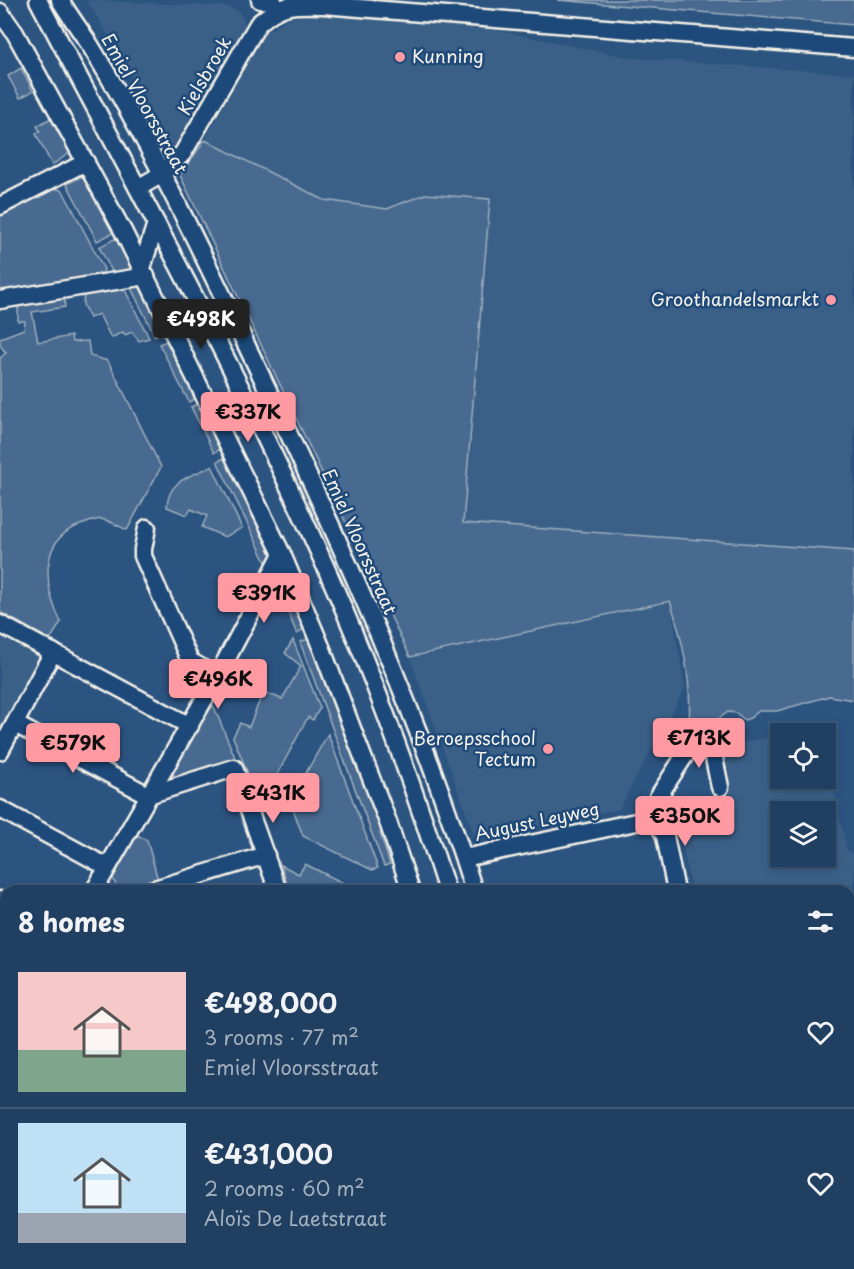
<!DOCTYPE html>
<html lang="en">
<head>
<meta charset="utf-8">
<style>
  :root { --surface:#213f61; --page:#294667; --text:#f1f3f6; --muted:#a2afbd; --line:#3e5876; --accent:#ff9aa2 }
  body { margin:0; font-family:"Playpen Sans",sans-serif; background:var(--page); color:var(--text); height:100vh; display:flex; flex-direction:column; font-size:22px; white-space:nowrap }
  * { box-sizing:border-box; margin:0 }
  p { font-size:20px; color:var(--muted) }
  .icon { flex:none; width:33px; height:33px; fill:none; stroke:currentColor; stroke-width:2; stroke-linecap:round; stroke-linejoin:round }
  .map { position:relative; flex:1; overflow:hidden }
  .details { position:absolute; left:0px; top:885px; width:855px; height:384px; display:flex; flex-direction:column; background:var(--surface); border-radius:18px 18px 0 0; box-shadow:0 3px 9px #0003,0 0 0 2px var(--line) }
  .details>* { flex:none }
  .fabs { position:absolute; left:770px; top:723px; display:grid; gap:12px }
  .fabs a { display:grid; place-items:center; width:66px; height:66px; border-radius:0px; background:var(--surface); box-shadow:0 3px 9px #0003,0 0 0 2px var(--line); font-size:30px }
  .price { position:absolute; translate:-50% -51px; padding:0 14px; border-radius:6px; background:var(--accent); color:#111; font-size:20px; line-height:39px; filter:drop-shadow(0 2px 3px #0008) }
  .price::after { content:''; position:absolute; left:50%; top:36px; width:18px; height:14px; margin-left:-9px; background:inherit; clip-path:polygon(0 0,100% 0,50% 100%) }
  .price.active { background:#222; color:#fff }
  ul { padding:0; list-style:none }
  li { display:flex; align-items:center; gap:18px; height:150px; padding:0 18px }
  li+li { border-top:2px solid var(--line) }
  li span { display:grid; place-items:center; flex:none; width:168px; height:120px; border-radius:0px; color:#555 }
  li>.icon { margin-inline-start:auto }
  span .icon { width:72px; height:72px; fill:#fffc; stroke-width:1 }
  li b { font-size:26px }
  h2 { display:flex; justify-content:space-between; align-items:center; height:72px; padding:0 18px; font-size:26px }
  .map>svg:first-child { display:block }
  .built { fill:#3b6088; fill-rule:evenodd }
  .green { fill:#496b90; stroke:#9eaebc; stroke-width:1.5 }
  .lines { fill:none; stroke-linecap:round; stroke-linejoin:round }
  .minor-casing { stroke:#f4f1e8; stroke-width:21 }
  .minor { stroke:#1f4a7a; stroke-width:16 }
  .tram { stroke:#f4f1e8; stroke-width:1.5 }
  .poi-dot { fill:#ff9aa2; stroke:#1f4a7a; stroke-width:2 }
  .labels { text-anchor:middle; stroke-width:5; stroke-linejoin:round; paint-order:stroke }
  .poi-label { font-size:18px; fill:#f4f1e8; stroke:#1f4a7a; text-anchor:end }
  .street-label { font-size:18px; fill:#f4f1e8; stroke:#1f4a7a }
</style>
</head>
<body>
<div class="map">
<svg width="854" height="1269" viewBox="0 0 854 1269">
  <rect width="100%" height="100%" fill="#2c5481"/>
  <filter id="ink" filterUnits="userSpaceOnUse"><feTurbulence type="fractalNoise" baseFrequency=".0167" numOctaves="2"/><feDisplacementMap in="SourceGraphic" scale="12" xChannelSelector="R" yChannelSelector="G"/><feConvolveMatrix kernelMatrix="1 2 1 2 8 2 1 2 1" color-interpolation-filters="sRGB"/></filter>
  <g filter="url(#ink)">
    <!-- built -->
    <g class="built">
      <path d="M86 0 230 7 238 11 244 20V29L178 146 177 160 105 29Z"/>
      <path d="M311 15 479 27 631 58 854 74V551L463 523 490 199 425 194 387 209 324 200 205 140 264 34 288 18Z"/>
      <path d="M670 601 685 688 619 809 476 840 410 657Z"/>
      <path d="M0 637 38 657 0 729Z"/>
      <path d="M780 735V778H825V755L847 850 854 855V1004L849 1005V891H692L675 811 707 805 730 795 719 748ZM780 812H825V856H780Z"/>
      <path d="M715 1263H840L841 1269H717Z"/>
    </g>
    <!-- green -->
    <g class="green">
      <path d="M557 0H854V25Z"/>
      <path d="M21 68 33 91 20 98 8 76Z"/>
      <path d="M54 116 71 152 52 165 36 134 40 131 37 126Z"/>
      <path d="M205 140 324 200 387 209 425 194 490 199 463 523 854 551V700L829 696 777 711H759L750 718 745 720 736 713 728 712 711 724 693 726 689 722C692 681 683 640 670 601L410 657 180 175Z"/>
      <path d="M82 176 88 178 117 231 97 241 67 184Z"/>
      <path d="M55 188 63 191 104 269 102 275 0 296V216Z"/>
      <path d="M120 236 132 266 127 274 114 275 99 247Z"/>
      <path d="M129 284H139L144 288 163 326 161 332 155 336Z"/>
      <path d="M123 286 149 338 139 341 132 332 125 335 123 332 111 338 99 314 90 318 83 305 84 292Z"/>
      <path d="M64 297 65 307 32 312 38 342 71 336 72 342 88 341 90 356 108 361 161 467 127 530C120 527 109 520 101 519 96 519 88 523 83 524 37 538 44 588 61 622L50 640 0 612V358L6 353 0 345V338L24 329 25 321H18V305Z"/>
      <path d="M167 341 170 342 200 396 189 402 159 344Z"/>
      <path d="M203 402 222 448 214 453 191 407Z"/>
      <path d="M224 458 229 459 273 553 266 562 218 463V461Z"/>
      <path d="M212 466 242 528 225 537 202 527 207 516 191 509 187 515 167 507C168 480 191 476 212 466Z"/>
      <path d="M278 577H282L287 581 304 626 302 630 297 634 274 580Z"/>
      <path d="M308 639 310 640 386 831 380 833 390 864 384 866 300 642Z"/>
      <path d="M293 640 320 708 313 720 308 717 261 805 233 737 240 723 249 727 263 692 282 699 301 666 285 653Z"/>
      <path d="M211 707H214L236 760 175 777 172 772Z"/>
      <path d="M328 734 378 868 372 870 303 836 290 801Z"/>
      <path d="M137 835 147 840 158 880 118 891 113 878Z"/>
      <path d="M305 864 359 891H289L281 865 299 874Z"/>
      <path d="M6 1229V1263H40L41 1268C57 1262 64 1260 78 1269H0V1241Z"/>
    </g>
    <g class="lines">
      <!-- minor casing -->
      <g class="minor-casing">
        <g id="minor">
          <path d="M38 0C134 182 233 362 318 550 368 661 410 775 447 891"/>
          <path d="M60 0C69 15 80 30 90 45 157 155 211 272 267 388 345 552 420 718 474 891"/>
          <path d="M260 0 273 1 276 9"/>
          <path d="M0 12 15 33 123 231 282 554 322 649 356 739 388 822 411 891"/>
          <path d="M138 188 162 174 183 153 258 24C281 3 293 4 323 5L854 48"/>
          <path d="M0 206 86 162"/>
          <path d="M142 268 156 223"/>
          <path d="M0 300 146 276"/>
          <path d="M147 528 143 549V556L190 661 217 677"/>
          <path d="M0 624 190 726"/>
          <path d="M15 724 148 795 234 768 278 891"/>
          <path d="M0 751 53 652"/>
          <path d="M0 809 107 867"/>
          <path d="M464 858 655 818"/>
          <path d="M94 891 217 677 282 554"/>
          <path d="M148 891 266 855"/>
          <path d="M676 891 665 836 655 818 658 797 689 749 711 744 720 787"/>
          <path d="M0 900 6 903"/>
          <path d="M849 1021 854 1020"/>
          <path d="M0 1072 6 1060"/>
          <path d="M0 1173 6 1176"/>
          <path d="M0 1203 6 1206"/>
          <path d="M118 1263 130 1269"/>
          <path d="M176 1263 189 1269"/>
          <path d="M559 1263 561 1269"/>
          <path d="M587 1263 589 1269"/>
          <path d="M257 1269 260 1263"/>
        </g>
      </g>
      <!-- minor -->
      <use href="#minor" class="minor"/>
      <!-- tram -->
      <g class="tram">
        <path d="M0 1185 6 1188"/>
        <path d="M137 1263 149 1269"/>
        <path d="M152 1263 164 1269"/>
      </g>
    </g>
  </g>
  <!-- markers -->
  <g class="poi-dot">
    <circle cx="400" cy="57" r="6"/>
    <circle cx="831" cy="300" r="6"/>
    <circle cx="548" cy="749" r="6"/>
  </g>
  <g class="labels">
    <!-- poi labels -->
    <g class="poi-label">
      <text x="412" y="63" text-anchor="start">Kunning</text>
      <text x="819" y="306">Groothandelsmarkt</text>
      <text x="536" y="745">Beroepsschool<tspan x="536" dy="21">Tectum</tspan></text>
    </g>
    <!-- street labels -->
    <g class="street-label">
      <text transform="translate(205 76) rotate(-60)" y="6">Kielsbroek</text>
      <text transform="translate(144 104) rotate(61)" y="6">Emiel Vloorsstraat</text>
      <text transform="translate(359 542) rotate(66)" y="6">Emiel Vloorsstraat</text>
      <text transform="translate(537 822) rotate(-12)" y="6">August Leyweg</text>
    </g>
  </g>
</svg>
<div class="fabs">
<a><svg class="icon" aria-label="locate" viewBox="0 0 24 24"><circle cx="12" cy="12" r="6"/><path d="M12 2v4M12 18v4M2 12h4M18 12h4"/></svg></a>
<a><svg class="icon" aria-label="layers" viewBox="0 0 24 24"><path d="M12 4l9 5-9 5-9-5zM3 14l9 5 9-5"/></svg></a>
</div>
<b class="price active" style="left:201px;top:350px">€498K</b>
<b class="price" style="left:248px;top:443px">€337K</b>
<b class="price" style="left:264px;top:624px">€391K</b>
<b class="price" style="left:218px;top:710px">€496K</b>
<b class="price" style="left:699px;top:769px">€713K</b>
<b class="price" style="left:73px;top:774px">€579K</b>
<b class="price" style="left:273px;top:824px">€431K</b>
<b class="price" style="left:685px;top:847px">€350K</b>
<section class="details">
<h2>8 homes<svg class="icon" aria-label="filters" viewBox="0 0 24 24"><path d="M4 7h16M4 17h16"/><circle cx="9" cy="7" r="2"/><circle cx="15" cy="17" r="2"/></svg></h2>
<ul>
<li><span style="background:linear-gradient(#f6c9c9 65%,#7fa58c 0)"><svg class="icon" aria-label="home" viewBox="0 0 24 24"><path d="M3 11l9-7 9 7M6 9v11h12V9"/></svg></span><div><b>€498,000</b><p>3 rooms · 77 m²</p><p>Emiel Vloorsstraat</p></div><svg class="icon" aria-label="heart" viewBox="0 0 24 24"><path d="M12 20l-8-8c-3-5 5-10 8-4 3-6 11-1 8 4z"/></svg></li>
<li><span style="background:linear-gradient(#bfe0f5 75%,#9aa5b1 0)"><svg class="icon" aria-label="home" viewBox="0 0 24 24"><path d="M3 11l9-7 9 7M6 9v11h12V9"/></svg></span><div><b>€431,000</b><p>2 rooms · 60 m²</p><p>Aloïs De Laetstraat</p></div><svg class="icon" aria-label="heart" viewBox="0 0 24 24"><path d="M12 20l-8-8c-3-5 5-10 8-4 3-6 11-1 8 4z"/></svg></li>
</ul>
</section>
</div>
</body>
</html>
